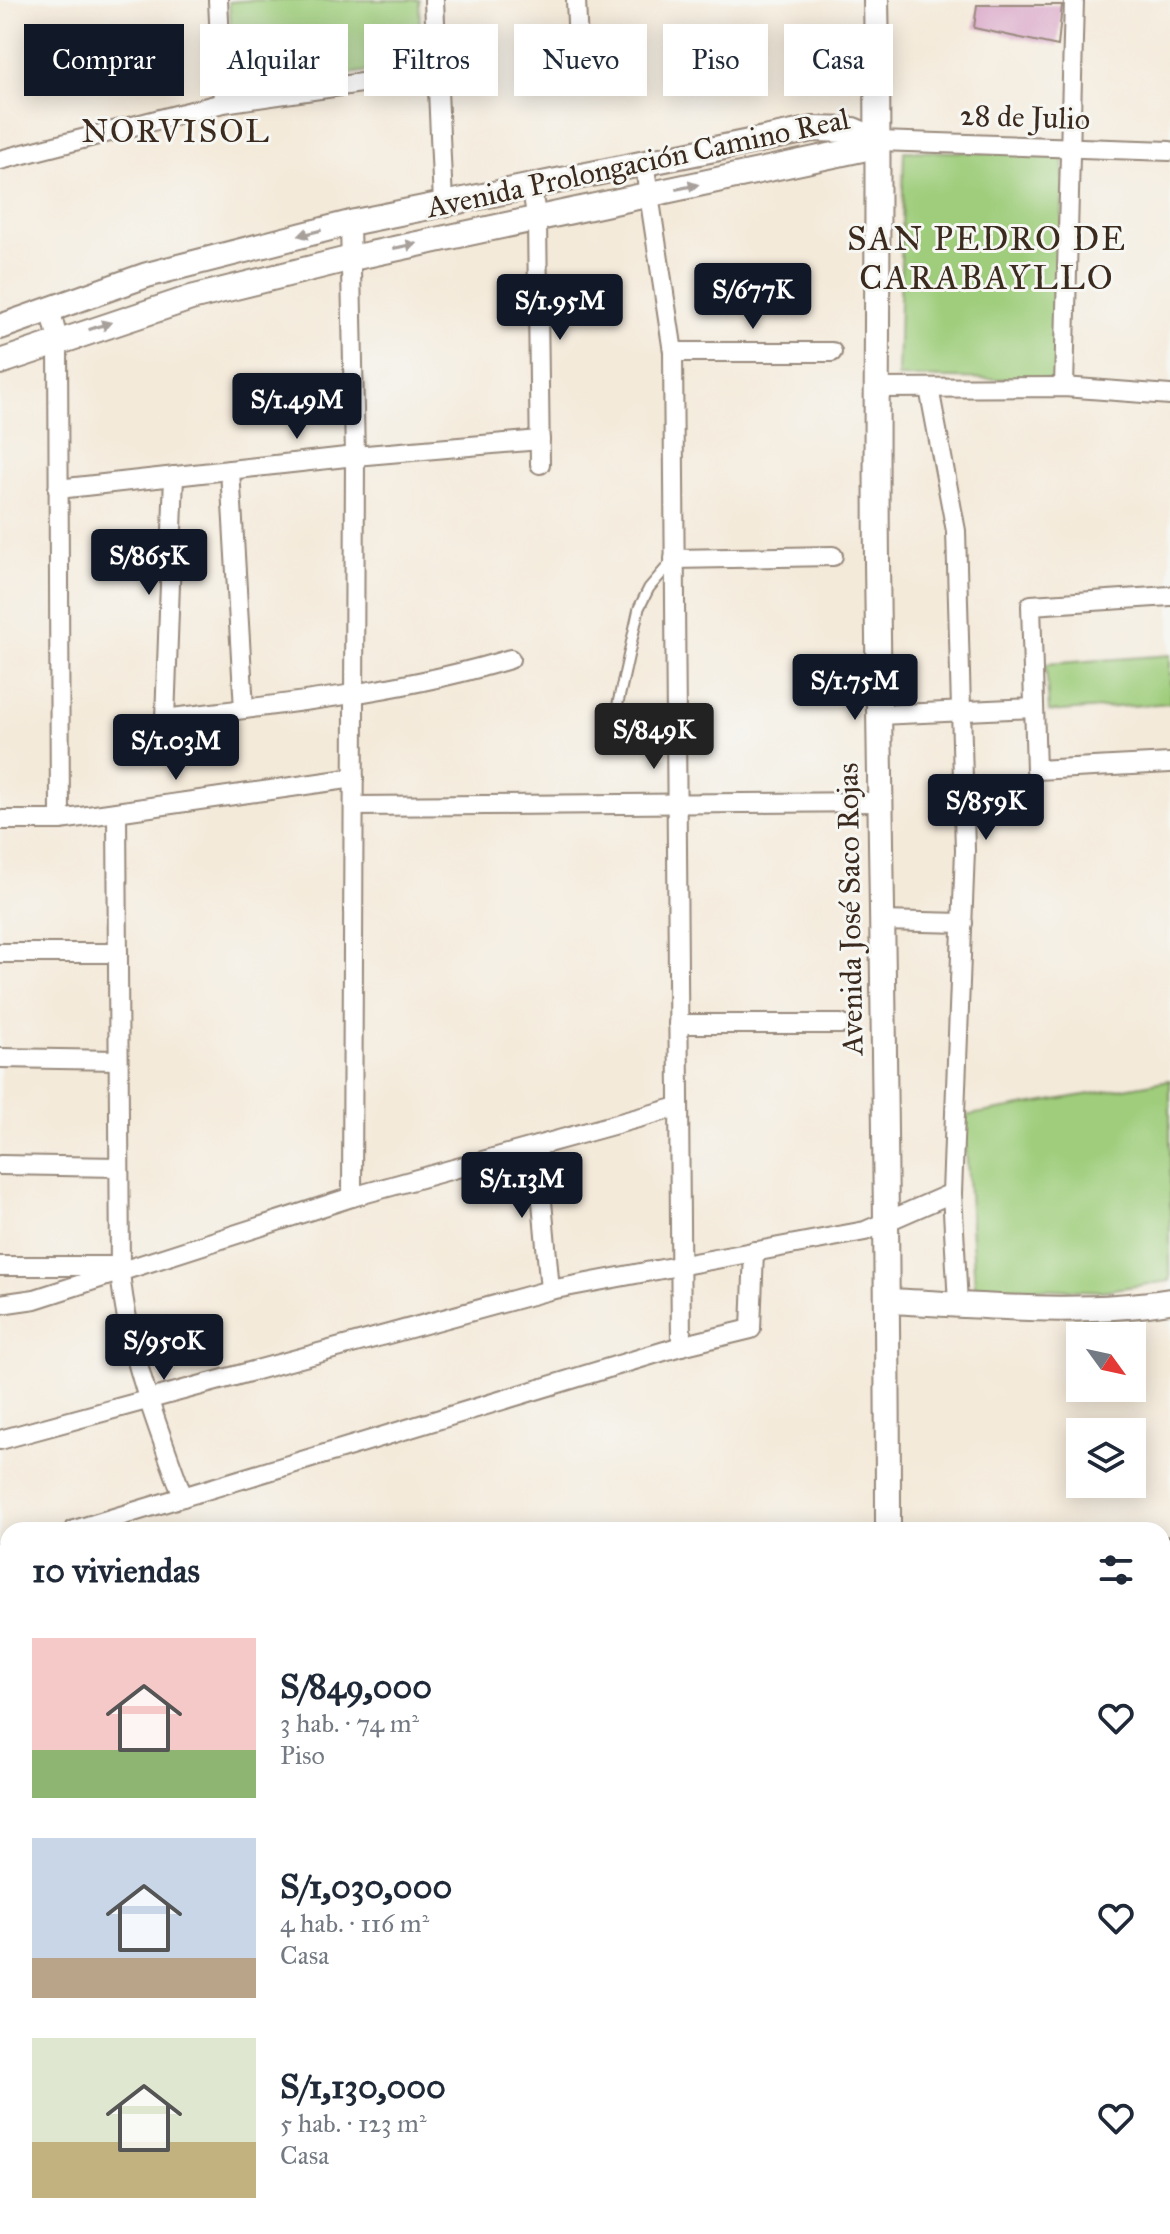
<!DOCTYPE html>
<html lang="es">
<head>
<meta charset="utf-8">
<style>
  :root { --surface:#fff; --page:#f2f2f3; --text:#1f2937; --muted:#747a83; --accent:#111827 }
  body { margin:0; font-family:"IM FELL Great Primer",serif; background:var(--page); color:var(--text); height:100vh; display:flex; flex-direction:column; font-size:30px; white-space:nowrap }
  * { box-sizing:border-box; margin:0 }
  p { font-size:26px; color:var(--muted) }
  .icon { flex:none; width:44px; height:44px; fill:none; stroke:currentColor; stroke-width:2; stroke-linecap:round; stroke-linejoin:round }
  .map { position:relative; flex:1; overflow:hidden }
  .drawer { position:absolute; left:0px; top:1522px; width:1170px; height:712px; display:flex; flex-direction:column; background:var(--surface); border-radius:24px 24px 0 0; box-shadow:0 4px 20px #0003 }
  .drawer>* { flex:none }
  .guide { position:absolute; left:24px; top:24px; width:1122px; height:72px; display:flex; gap:16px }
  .needle { width:52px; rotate:123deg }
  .fabs { position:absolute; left:1066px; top:1322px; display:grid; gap:16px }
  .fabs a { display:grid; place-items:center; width:80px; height:80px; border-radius:0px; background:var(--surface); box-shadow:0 4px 20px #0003; font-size:40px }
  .price { position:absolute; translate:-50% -68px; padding:0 18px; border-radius:8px; background:var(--accent); color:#fff; font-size:26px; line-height:52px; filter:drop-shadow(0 2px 4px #0008) }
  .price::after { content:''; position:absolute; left:50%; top:48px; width:24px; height:18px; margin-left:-12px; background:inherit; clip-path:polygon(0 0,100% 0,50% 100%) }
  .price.selected { background:#222; color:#fff }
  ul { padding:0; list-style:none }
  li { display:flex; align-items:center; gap:24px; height:200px; padding:0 32px }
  li span { display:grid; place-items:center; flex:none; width:224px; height:160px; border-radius:0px; color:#555 }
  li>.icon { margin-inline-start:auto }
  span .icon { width:96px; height:96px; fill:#fffc; stroke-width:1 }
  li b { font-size:34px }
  h2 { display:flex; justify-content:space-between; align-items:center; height:96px; padding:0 32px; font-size:34px }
  .tag { padding:0 28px; border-radius:0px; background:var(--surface); box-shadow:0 4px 20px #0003; font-size:28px; line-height:72px }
  .tag.selected { background:var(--accent); color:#fff }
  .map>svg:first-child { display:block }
  .green { fill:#9fcd7c; stroke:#6d7c4d; stroke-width:2 }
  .building { fill:#d8a0c5 }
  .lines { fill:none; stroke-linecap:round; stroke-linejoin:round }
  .lane-casing { stroke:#988a7c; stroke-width:13 }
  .street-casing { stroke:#988a7c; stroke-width:22 }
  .secondary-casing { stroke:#988a7c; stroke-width:28 }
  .lane { stroke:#fff; stroke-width:9 }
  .street { stroke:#fff; stroke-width:18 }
  .secondary { stroke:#fff; stroke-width:24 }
  .oneway { fill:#a79f9a }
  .labels { text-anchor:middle; stroke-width:6; stroke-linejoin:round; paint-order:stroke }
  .street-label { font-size:30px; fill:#3b2a1e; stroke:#f6f6f2 }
  .neighbourhood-label { font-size:32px; letter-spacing:2px; fill:#3b2a1e; stroke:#f6f6f2 }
  .quarter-label { font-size:34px; letter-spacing:2px; fill:#3b2a1e; stroke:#f6f6f2 }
</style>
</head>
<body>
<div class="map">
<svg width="1170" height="2234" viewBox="0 0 1170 2234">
  <rect width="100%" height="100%" fill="#f6f6f2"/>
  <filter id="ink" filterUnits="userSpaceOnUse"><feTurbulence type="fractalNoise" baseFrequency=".0125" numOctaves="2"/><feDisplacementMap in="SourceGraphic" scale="16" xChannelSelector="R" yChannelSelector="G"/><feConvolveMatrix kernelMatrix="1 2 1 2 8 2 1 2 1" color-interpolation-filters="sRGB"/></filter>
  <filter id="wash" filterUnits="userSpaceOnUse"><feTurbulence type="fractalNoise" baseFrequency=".006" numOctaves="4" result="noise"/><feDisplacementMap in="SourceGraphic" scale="32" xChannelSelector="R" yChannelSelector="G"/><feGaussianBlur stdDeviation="1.8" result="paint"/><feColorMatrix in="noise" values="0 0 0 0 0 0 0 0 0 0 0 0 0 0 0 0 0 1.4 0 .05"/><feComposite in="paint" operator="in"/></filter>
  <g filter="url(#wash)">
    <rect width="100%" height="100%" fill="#f4eada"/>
    <!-- green -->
    <g class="green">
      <path d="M252 0H419L421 63 236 91 229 2Z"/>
      <path d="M904 151 1064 154 1057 380 898 377Z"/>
      <path d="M1170 655V703L1049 712 1046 664Z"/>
      <path d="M1170 1080V1281L1101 1291 975 1286 964 1116Z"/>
      <path d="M253 2226H321L324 2234H255Z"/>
    </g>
    <g id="blocks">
      <!-- building -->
      <path class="building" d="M977 5H1062L1058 46 974 28Z"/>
    </g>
  </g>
  <g filter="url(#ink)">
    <use href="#blocks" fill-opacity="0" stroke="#988a7c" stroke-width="2"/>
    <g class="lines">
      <!-- lane casing -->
      <g class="lane-casing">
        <g id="lane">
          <path d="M618 703 639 608 649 588 673 560"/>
          <path d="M1146 2234 1170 2228"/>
        </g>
      </g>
      <!-- street casing -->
      <g class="street-casing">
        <g id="street">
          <path d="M218 0 223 103"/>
          <path d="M434 0 443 203"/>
          <path d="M576 0 579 69"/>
          <path d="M879 141 1170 151"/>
          <path d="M0 160 223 103 437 72"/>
          <path d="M644 162 673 352 681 1346"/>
          <path d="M531 185 537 220 540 464"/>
          <path d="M350 223 355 456 352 1197"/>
          <path d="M50 308 58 340 60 820"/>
          <path d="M673 352H832"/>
          <path d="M1064 387 1074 0"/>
          <path d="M878 388 1064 387 1170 395"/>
          <path d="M929 388 956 531 965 850 952 1193 958 1304"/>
          <path d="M230 470 244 709"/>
          <path d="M174 476 165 719C281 704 398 693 510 659"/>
          <path d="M58 489 355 456 540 440"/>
          <path d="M674 559 833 556"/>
          <path d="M1170 596 1031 605 1036 770 1170 763"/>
          <path d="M879 715 1034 708"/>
          <path d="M354 806 881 802"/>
          <path d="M117 812 120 1272C128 1351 156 1423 183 1497"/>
          <path d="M0 820H60L354 778"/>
          <path d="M882 921 963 923"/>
          <path d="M0 953H118"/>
          <path d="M678 1024H841"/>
          <path d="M0 1058 118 1060"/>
          <path d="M537 1146 550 1290"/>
          <path d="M0 1165 119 1167"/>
          <path d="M0 1266H120"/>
          <path d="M0 1304 35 1299 352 1197 678 1107"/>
          <path d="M0 1440 550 1290 865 1231 952 1193"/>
          <path d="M74 1530 681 1346 751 1329 754 1251"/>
          <path d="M1162 1548 1170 1546"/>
          <path d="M0 1552 8 1550"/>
          <path d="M1162 1649 1170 1647"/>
          <path d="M1162 1775 1170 1772"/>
          <path d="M179 2226 181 2234"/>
          <path d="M572 2226 574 2234"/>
          <path d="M689 2226 691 2234"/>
          <path d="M434 2234 459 2226"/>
          <path d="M861 2234 887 2226"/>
        </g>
      </g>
      <!-- secondary casing -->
      <g class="secondary-casing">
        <g id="secondary">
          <path d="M876 0C880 187 875 374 877 561 881 884 888 1207 888 1530"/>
          <path d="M0 327 147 275 350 223 813 129 853 130 879 141"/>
          <path d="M0 362 191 298 352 258 862 149 879 141"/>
          <path d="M888 1301C981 1305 1078 1316 1170 1301"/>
          <path d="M888 2226V2234"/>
        </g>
      </g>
      <!-- lane -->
      <use href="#lane" class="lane"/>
      <!-- street -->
      <use href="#street" class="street"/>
      <!-- secondary -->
      <use href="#secondary" class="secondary"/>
    </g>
    <!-- one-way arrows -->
    <defs><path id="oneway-solid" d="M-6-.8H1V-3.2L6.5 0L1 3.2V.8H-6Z" transform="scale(2)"/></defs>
    <g class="oneway">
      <use href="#oneway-solid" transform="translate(687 187) rotate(-12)"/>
      <use href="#oneway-solid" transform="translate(310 233) rotate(166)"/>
      <use href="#oneway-solid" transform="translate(405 246) rotate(-12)"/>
      <use href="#oneway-solid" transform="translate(100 326) rotate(-18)"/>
    </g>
  </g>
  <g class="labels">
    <!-- street labels -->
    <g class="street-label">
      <text transform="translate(1025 117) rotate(2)" y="10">28 de Julio</text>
      <text transform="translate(638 163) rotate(-12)" y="10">Avenida Prolongación Camino Real</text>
      <text transform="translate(850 909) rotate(-91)" y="10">Avenida José Saco Rojas</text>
    </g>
    <!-- neighbourhood labels -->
    <g class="neighbourhood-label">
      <text x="176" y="142">NORVISOL</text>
    </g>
    <!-- quarter labels -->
    <g class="quarter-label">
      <text x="987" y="250">SAN PEDRO DE<tspan x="987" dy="39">CARABAYLLO</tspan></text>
    </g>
  </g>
</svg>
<div class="fabs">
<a><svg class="needle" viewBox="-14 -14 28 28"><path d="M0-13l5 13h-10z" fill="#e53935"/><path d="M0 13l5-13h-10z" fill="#747a83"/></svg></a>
<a><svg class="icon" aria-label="layers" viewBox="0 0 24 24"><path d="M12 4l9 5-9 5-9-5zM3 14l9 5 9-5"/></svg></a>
</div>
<b class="price" style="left:753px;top:331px">S/677K</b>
<b class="price" style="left:560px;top:342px">S/1.95M</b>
<b class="price" style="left:297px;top:441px">S/1.49M</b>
<b class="price" style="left:149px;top:597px">S/865K</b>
<b class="price" style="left:855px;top:722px">S/1.75M</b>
<b class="price selected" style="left:654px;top:771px">S/849K</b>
<b class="price" style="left:176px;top:782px">S/1.03M</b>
<b class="price" style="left:986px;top:842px">S/859K</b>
<b class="price" style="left:522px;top:1220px">S/1.13M</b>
<b class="price" style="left:164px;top:1382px">S/950K</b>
<div class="guide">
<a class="tag selected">Comprar</a>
<a class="tag">Alquilar</a>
<a class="tag">Filtros</a>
<a class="tag">Nuevo</a>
<a class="tag">Piso</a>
<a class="tag">Casa</a>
</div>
<section class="drawer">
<h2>10 viviendas<svg class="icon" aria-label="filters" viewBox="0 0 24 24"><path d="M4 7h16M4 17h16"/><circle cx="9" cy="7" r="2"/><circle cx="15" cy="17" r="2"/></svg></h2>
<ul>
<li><span style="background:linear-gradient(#f6c9c9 70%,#8fb573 0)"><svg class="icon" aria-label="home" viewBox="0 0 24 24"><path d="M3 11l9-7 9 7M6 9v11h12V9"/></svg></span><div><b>S/849,000</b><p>3 hab. · 74 m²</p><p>Piso</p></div><svg class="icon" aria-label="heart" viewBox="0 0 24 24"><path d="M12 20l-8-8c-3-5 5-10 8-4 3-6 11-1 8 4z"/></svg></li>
<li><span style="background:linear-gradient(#c9d6e8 75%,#b9a48a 0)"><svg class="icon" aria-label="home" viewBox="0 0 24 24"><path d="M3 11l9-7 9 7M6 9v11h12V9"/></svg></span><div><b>S/1,030,000</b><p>4 hab. · 116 m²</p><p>Casa</p></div><svg class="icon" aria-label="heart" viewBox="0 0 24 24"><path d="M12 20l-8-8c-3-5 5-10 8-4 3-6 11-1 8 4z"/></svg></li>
<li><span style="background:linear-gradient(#dfe7d0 65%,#c2b280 0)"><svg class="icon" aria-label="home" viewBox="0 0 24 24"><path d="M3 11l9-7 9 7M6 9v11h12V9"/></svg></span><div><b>S/1,130,000</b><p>5 hab. · 123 m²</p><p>Casa</p></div><svg class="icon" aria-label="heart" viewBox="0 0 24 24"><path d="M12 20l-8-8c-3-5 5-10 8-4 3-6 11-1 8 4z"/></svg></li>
</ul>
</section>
</div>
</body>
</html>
